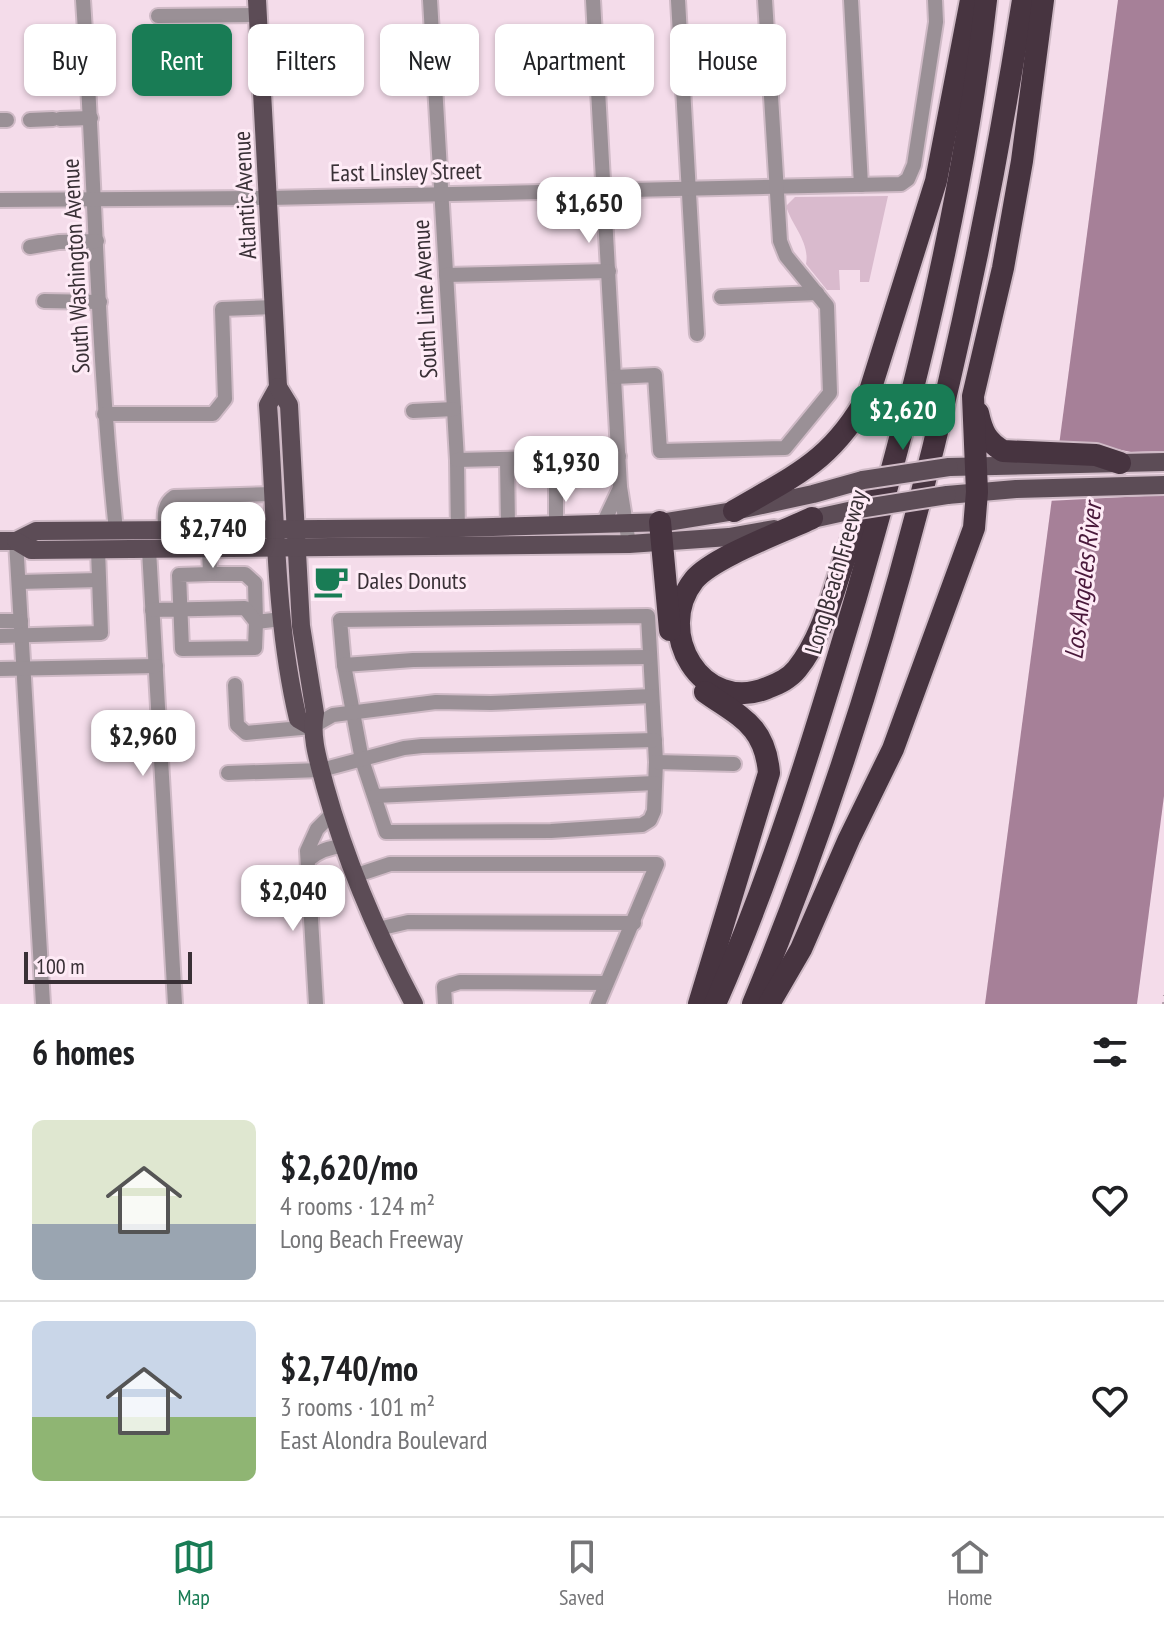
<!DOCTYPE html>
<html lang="en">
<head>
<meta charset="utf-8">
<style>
  :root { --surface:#fff; --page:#f6f6f6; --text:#202124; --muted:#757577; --line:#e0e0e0; --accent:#197c55 }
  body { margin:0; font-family:"PT Sans Narrow",sans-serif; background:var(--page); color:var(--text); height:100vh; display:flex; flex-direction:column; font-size:30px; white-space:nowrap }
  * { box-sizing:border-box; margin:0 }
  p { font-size:26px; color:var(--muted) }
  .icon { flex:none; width:44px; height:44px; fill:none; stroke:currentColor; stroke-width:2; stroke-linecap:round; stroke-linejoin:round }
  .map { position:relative; height:1004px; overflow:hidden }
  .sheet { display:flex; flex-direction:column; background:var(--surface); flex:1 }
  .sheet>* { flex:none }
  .guide { position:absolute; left:24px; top:24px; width:1116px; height:72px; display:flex; gap:16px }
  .scale { position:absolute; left:24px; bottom:20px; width:168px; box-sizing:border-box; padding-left:8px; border:4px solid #393036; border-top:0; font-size:22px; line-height:28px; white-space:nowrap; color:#393036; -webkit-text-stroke:6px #feebf6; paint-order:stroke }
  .price { position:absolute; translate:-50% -68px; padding:0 18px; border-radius:16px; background:#fff; color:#222; font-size:26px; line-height:52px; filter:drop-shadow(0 2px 4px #0008) }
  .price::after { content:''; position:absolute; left:50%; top:48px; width:24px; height:18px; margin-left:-12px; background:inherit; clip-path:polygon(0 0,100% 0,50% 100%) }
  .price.current { background:var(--accent); color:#fff }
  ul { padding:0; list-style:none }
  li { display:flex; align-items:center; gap:24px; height:200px; padding:0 32px }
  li+li { border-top:2px solid var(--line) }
  li span { display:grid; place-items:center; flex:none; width:224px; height:160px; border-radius:12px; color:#555 }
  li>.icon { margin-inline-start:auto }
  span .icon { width:96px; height:96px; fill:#fffc; stroke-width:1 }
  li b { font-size:34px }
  h2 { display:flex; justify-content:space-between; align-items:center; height:96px; padding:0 32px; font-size:34px }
  .pill { padding:0 28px; border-radius:12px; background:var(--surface); box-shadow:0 2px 6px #0004; font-size:28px; line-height:72px }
  .pill.current { background:var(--accent); color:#fff }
  .dock { display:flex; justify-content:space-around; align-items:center; height:112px; border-top:2px solid var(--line); background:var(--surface); font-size:22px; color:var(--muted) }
  .dock a { display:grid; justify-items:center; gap:4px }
  .dock .current { color:var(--accent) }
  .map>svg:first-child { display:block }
  .green { fill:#d9bacd }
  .water { fill:#a68098 }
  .pier { fill:#f4dcea }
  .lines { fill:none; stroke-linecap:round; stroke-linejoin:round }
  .minor-casing { stroke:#cfbac6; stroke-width:18 }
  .major-casing { stroke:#cfbac6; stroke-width:22 }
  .highway-casing { stroke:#cfbac6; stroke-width:26 }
  .path { stroke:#b09da8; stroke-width:2; stroke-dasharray:2 6; stroke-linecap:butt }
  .minor { stroke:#9a9096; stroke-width:14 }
  .major { stroke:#5c4c56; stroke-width:18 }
  .highway { stroke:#473440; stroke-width:22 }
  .major-bridge-casing { stroke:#cfbac6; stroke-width:22; stroke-linecap:butt }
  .major-bridge { stroke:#5c4c56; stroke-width:18 }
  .labels { text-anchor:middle; stroke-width:6; stroke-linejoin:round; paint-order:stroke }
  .street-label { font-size:24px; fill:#393036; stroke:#feebf6 }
  .poi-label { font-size:24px; fill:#393036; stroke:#feebf6; text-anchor:start }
  .water-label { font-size:26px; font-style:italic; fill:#49183a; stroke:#feebf6 }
</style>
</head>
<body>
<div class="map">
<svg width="1164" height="1004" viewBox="0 0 1164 1004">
  <rect width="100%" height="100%" fill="#f4dcea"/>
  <!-- green -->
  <path class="green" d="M888 196 869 282H860V270H839L840 290H827L806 264C810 242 792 226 786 206L795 197Z"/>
  <!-- water -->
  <path class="water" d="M1118 0H1164V796L1137 1004H985Z"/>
  <!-- pier -->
  <path class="pier" d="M1054 446H1102L1131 452 1164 451V495L1047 501Z"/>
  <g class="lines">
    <!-- minor casing -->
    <g class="minor-casing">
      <g id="minor">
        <path d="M83 0C95 177 97 354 116 530"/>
        <path d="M430 0 457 460 458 535"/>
        <path d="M593 0 620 487 629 544"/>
        <path d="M678 0 697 334"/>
        <path d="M851 0 861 185"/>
        <path d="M158 16 258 15"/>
        <path d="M60 119 91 118"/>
        <path d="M0 120H7"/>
        <path d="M30 120 53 119"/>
        <path d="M0 200 269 198 901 184 908 179 914 165 936 22 935 0"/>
        <path d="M30 247 59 242 97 241"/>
        <path d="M446 275 609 271"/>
        <path d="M721 297 817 293"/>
        <path d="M44 301 100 302"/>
        <path d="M615 377 655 375 660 451 785 448 830 393 827 306 786 256 780 241 765 0"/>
        <path d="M413 411 454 409"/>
        <path d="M104 414H213L225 399 222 309 275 307"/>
        <path d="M556 458V525"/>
        <path d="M507 459 508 527"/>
        <path d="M457 460 619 456"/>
        <path d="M603 524 620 488"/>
        <path d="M165 530C165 517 162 505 174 497L274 494"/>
        <path d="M16 541 43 1004"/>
        <path d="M209 549 210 574H245L255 583 256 622 282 619"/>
        <path d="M149 550 175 1004"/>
        <path d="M19 582 99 580"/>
        <path d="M152 610 245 608 256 622 255 648 182 649 179 575 210 574"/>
        <path d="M648 616 656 762 654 811 650 820 642 825 551 831 386 832 362 760 344 665 340 620Z"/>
        <path d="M0 621H21"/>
        <path d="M0 636 101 633 98 550"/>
        <path d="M344 665 413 660 649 657"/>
        <path d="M0 669 156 666"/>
        <path d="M235 685 237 725 246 733 312 727 333 715 436 702 491 703 652 696"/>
        <path d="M656 762 734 764"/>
        <path d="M228 773 321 770 404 748 422 746 655 740"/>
        <path d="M375 796 655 783"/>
        <path d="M308 860C318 851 330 847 344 846"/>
        <path d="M354 876 390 864H657L598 1004"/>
        <path d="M378 929 408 922 634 923"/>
        <path d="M316 1004 307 851 317 829 333 813"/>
        <path d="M445 1004 444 987 460 982 606 983"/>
      </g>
    </g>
    <!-- major casing -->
    <g class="major-casing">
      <g id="major">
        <path d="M257 0 278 387 268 405C276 509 274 617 298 719L312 727"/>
        <path d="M278 387 289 405 301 626 315 713C310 737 319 763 325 786 346 862 377 934 414 1004"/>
        <path d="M949 467 1164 462"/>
        <path d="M947 495 1016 489 1164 485"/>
        <path d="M799 522 853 510"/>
        <path d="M0 541H16L36 531 458 528 667 522 734 511 813 494 863 480"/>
        <path d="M16 541 31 550 629 544 729 537 774 529"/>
      </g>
    </g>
    <!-- highway casing -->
    <g class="highway-casing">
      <g id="highway">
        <path d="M978 413C982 431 986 441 1003 451L1096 455 1120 463"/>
        <path d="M734 511C797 474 832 461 869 394L936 181 971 0"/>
        <path d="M812 518C783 532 713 557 694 580 653 632 702 715 767 688 779 683 789 679 797 669 830 628 836 569 859 523 865 513 872 502 878 492"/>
        <path d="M660 522 670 630"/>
        <path d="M699 1004 769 773C765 725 740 717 705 692"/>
        <path d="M715 1004C773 873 815 735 856 597 913 401 963 203 986 0"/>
        <path d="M753 1004C886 683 969 342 1023 0"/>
        <path d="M769 1004 801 949 849 839 893 749 974 528 977 492 973 396 1003 268 1022 161 1043 0"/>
      </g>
    </g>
    <!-- path -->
    <path class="path" d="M1163 1004 1164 995"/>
    <!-- minor -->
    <use href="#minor" class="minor"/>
    <!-- major -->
    <use href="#major" class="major"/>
    <!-- highway -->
    <use href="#highway" class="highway"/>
    <!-- major-bridge casing -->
    <g class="major-bridge-casing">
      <g id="major-bridge">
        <path d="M863 480 949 467"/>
        <path d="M853 510 947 495"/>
      </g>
    </g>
    <!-- major-bridge -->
    <use href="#major-bridge" class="major-bridge"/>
  </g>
  <!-- icons -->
  <defs>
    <g id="cafe-bare" transform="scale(2.76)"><path d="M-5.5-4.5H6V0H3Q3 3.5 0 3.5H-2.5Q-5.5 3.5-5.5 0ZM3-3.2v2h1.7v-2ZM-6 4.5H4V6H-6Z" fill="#197c55" stroke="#feebf6" stroke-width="2.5" paint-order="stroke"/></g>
  </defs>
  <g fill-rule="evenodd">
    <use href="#cafe-bare" x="331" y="581"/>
  </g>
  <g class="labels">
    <!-- street labels -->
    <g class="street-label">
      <text transform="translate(406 172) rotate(-1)" y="8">East Linsley Street</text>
      <text transform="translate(245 195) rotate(-93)" y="8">Atlantic Avenue</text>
      <text transform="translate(76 266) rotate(-93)" y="8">South Washington Avenue</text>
      <text transform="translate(425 299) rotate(-93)" y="8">South Lime Avenue</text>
      <text transform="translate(836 572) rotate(-74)" y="8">Long Beach Freeway</text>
    </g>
    <!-- poi labels -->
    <g class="poi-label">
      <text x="357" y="589">Dales Donuts</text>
    </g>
    <!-- water labels -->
    <g class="water-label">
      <text transform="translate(1083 581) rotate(-83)" y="9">Los Angeles River</text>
    </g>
  </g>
</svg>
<div class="scale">100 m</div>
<b class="price" style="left:589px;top:245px">$1,650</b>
<b class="price current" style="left:903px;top:452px">$2,620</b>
<b class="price" style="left:566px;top:504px">$1,930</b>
<b class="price" style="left:213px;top:570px">$2,740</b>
<b class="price" style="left:143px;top:778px">$2,960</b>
<b class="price" style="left:293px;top:933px">$2,040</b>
<div class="guide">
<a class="pill">Buy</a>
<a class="pill current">Rent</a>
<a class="pill">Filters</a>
<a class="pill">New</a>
<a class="pill">Apartment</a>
<a class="pill">House</a>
</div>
</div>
<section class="sheet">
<h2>6 homes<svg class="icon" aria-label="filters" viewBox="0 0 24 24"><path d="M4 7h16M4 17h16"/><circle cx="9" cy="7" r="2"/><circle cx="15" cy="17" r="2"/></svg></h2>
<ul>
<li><span style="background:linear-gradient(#dfe7d0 65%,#9aa5b1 0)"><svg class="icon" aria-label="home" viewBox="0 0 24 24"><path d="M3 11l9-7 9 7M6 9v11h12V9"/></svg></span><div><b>$2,620/mo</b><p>4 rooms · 124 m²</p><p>Long Beach Freeway</p></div><svg class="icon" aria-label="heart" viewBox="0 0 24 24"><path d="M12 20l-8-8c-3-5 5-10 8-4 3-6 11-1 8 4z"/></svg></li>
<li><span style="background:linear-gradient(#c9d6e8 60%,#8fb573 0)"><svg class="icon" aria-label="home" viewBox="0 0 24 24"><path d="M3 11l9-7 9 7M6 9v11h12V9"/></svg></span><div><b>$2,740/mo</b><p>3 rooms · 101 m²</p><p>East Alondra Boulevard</p></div><svg class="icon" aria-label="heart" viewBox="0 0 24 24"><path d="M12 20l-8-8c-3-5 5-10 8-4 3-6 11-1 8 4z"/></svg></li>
</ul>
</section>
<nav class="dock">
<a class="current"><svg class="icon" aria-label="map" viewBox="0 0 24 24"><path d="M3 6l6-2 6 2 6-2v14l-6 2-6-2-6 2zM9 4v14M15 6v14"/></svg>Map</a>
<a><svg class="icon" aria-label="saved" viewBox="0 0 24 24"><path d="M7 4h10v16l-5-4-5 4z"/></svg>Saved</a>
<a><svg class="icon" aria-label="home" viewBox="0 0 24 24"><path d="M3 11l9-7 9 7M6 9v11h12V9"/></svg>Home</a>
</nav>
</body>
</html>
